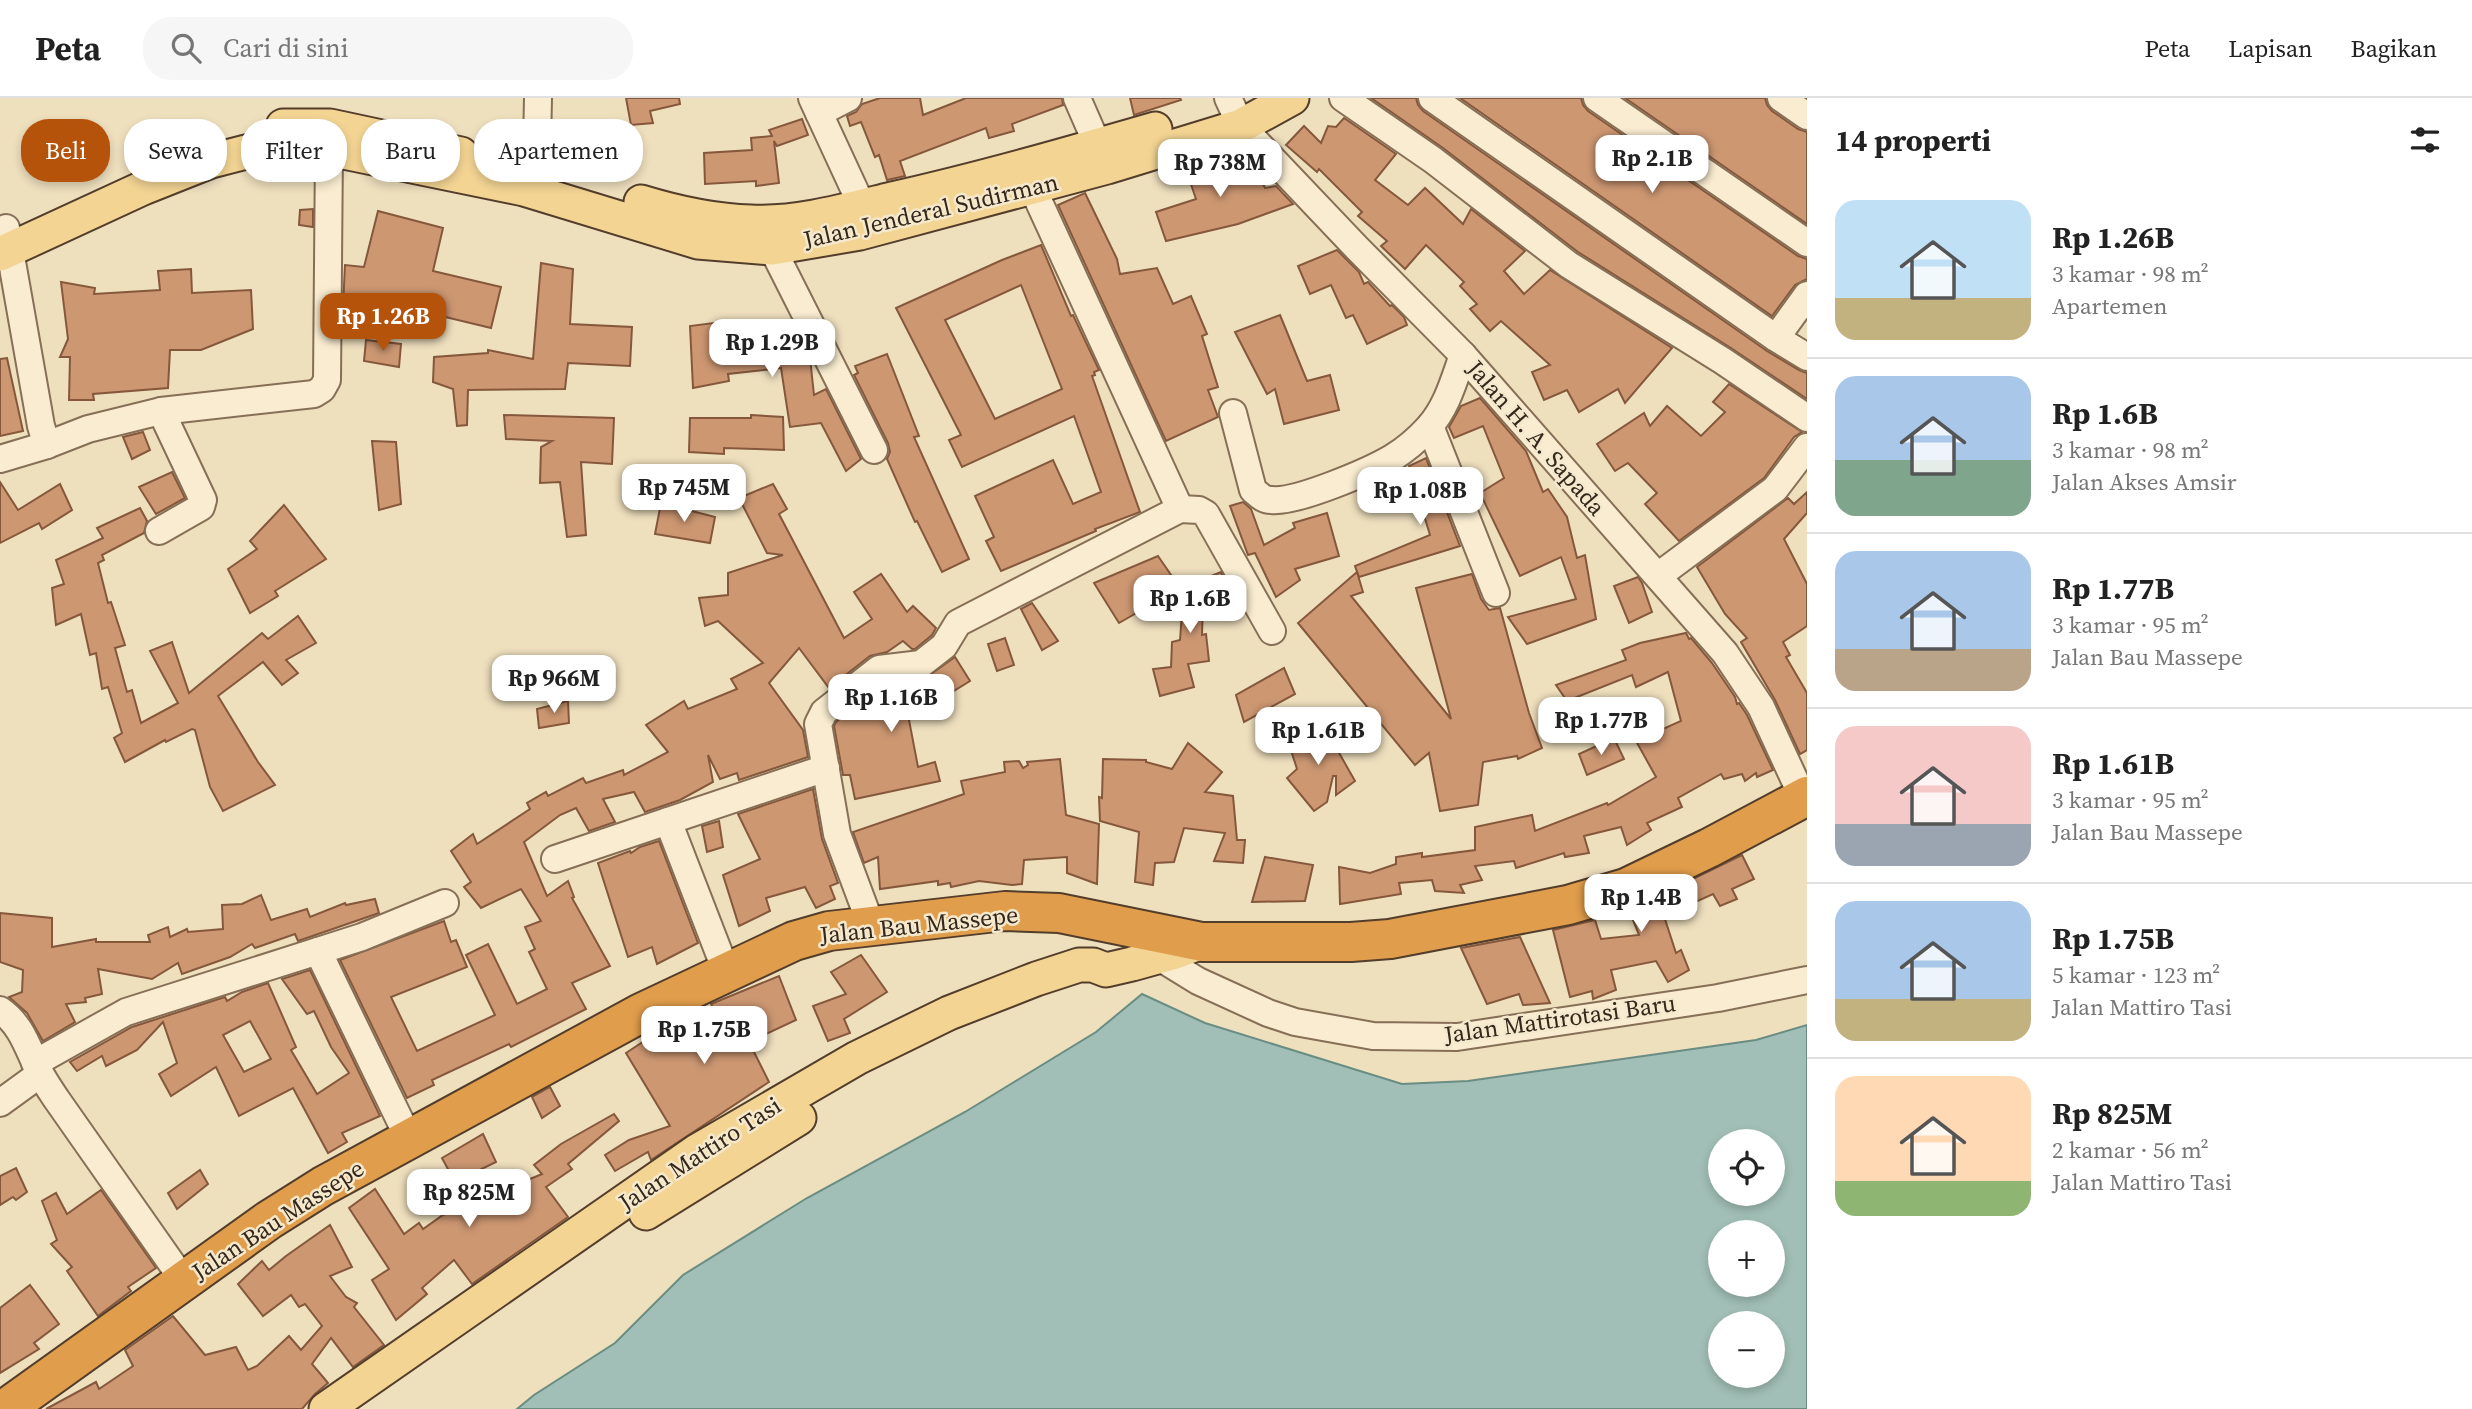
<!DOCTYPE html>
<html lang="id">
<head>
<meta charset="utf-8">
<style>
  :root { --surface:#fff; --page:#f6f6f6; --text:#222; --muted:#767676; --line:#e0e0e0; --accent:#b45309 }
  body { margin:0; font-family:"Source Serif 4",serif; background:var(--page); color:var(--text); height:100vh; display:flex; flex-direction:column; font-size:26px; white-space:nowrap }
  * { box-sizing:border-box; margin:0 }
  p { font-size:23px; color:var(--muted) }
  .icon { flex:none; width:38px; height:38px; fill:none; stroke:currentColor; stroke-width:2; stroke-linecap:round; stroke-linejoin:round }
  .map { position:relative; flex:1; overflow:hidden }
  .sheet { display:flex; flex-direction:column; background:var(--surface); width:665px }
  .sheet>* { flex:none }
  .banner { position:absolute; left:21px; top:21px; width:665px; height:63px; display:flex; gap:14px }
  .tools { position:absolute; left:1708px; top:1031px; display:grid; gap:14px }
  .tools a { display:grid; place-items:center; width:77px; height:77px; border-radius:50%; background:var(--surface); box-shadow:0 4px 10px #0003; font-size:35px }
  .price { position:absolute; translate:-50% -60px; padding:0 16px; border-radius:14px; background:#fff; color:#222; font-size:23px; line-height:46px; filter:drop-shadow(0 2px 4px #0008) }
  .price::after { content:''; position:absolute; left:50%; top:42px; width:21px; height:16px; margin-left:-10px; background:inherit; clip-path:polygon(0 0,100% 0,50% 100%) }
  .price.active { background:var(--accent); color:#fff }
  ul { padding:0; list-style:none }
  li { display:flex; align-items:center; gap:21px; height:175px; padding:0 28px }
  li+li { border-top:2px solid var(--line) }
  li span { display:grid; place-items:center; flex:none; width:196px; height:140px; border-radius:21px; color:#555 }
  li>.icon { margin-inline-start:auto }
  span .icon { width:84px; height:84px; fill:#fffc; stroke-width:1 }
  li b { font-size:30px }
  h2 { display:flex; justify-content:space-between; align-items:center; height:84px; padding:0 28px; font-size:30px }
  .chip { padding:0 24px; border-radius:28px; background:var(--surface); box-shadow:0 4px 10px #0003; font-size:24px; line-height:63px }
  .chip.active { background:var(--accent); color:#fff }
  header { display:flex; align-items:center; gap:42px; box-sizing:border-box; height:98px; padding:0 35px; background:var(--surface); border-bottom:2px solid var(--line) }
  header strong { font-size:33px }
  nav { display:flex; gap:38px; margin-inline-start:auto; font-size:24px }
  .search { width:490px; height:63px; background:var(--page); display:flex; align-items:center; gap:18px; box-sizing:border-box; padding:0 24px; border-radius:28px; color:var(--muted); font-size:26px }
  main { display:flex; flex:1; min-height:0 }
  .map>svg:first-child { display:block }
  .water { fill:#a1bfb6; stroke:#698d83; stroke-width:2; fill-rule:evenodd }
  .building { fill:#cd9772; stroke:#85583c; stroke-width:2; fill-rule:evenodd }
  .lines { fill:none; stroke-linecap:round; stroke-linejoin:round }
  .minor-casing { stroke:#866f56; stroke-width:30 }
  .major-casing { stroke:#533d2b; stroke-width:37 }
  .highway-casing { stroke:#533d2b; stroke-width:42 }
  .minor { stroke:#f9ecd0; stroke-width:26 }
  .major { stroke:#f3d493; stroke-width:33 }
  .highway { stroke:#e09d4b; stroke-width:38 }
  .labels { text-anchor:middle; stroke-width:5; stroke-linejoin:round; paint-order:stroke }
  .street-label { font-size:24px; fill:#35271b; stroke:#f5e9cd }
</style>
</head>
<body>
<header>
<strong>Peta</strong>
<div class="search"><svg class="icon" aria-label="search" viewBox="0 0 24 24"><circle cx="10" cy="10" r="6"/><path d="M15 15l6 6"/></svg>Cari di sini</div>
<nav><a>Peta</a><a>Lapisan</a><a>Bagikan</a></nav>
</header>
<main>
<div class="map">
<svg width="1807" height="1311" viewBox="0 0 1807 1311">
  <rect width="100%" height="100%" fill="#eedfbd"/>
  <!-- water -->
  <path class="water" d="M1142 896 1205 925 1402 986 1468 983 1756 942 1807 927V1311H517L534 1297 615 1245 683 1177 807 1100 965 1014 1096 934ZM1720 1043H1773V1096H1720ZM1720 1134H1773V1186H1720ZM1720 1225H1773V1278H1720Z"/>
  <!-- building -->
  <g class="building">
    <path d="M626 0H679L680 6 650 13 653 25 631 27Z"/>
    <path d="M880 0H920L923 17 966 0H1062L1063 7 1012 26 1014 33 989 40 986 30 900 63 905 78 887 82 879 57 875 59 861 24 850 28 847 18 856 14 862 6Z"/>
    <path d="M1130 0H1180L1181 2 1134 17Z"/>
    <path d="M1371 0H1416L1418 7 1423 13 1767 253 1799 272 1807 275V301L1731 250 1578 154 1443 50Z"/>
    <path d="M1460 0H1581L1583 7 1588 13 1798 158 1807 161V181L1795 187 1772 218Z"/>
    <path d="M1625 0H1765L1767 7 1772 13 1798 31 1807 34V126Z"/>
    <path d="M1344 20 1396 56 1375 82 1408 107 1425 90 1463 126 1471 111 1525 153 1504 173 1524 196 1550 172 1672 250 1625 305 1618 291 1579 314 1567 292 1544 302 1532 274 1550 267 1501 223 1490 233 1470 211 1477 206 1460 188 1464 184 1426 147 1405 171 1381 148 1387 143 1358 118 1362 114 1319 71 1317 74 1286 47 1304 28 1321 45 1328 28 1336 29Z"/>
    <path d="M802 21 808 37 777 48 774 43 779 85 756 88V83L705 86 704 55 752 52 751 40 772 38 769 32Z"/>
    <path d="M1210 58 1215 71 1249 60 1265 90 1276 88 1293 106 1238 126 1166 143 1156 114 1196 101 1184 66Z"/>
    <path d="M1085 95 1117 161 1120 176 1157 170 1173 206 1191 198 1207 236 1202 238 1218 289 1208 292 1218 319 1166 343 1058 107Z"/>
    <path d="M313 111V129L299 127 300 112Z"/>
    <path d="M378 113 443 130 433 173 501 189 491 230 375 202 374 214 343 209 345 167 364 169Z"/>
    <path d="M1041 147 1071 218 1073 217 1099 272 1094 274 1095 277 1092 278 1140 414 1095 431 1096 433 1001 473 986 443 994 439 975 398 1053 362 1073 406 1101 394 1074 318 962 369 949 342 961 337 896 210 1002 162ZM1021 187 1062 291 995 321 945 222Z"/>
    <path d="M1337 152 1359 174 1364 186 1368 184 1390 208 1392 207 1404 219 1407 227 1367 246 1353 217 1346 220 1331 187 1310 196 1298 168Z"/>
    <path d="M541 165 573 171 570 226 632 229 630 268 568 265 565 291 468 292 467 327 457 328 453 291 433 284 434 259 488 255V252L533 261Z"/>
    <path d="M191 171 192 195 251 192 253 231 201 252H170L168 290 93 296 94 302H69L70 259H60L68 241 61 184 95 190 94 196 160 192 158 173Z"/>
    <path d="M1280 217 1307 283 1330 277 1339 312 1284 326 1275 291 1267 296 1235 234Z"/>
    <path d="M721 224 724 246 799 238 810 260 814 297 826 291 861 361 846 373 821 325 790 329 781 270 728 276 729 283 693 290 690 228Z"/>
    <path d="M366 242 401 246 399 269 364 263Z"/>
    <path d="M887 256 919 338 914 339 969 461 942 474 917 423 915 424 887 361 890 354 888 345 854 277 858 275 855 268Z"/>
    <path d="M7 260 23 333 0 338V261Z"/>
    <path d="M1729 286 1802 334 1794 339 1764 380 1679 443 1645 406 1657 395 1628 365 1615 373 1597 346 1644 315 1650 328 1667 308 1701 338 1725 314 1713 304Z"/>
    <path d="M1480 300 1526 353 1543 394 1548 391 1567 419 1577 460 1585 457 1596 521 1527 546 1508 519 1576 501 1561 459 1520 478 1480 395 1504 380 1483 328 1454 340 1449 329 1461 308Z"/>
    <path d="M504 317 614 320 612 366 581 364 586 437 567 439 560 384 540 385 541 349 552 343 506 341Z"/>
    <path d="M751 317 783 319 784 352 724 350V356L689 354 690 320H751Z"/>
    <path d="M143 334 150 352 132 361 123 339Z"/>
    <path d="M372 343 396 344 401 406 379 412Z"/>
    <path d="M1426 360 1460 448 1359 479 1355 468 1430 437 1409 368Z"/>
    <path d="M172 374 185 400 156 416 139 389Z"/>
    <path d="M0 384 18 412 60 386 72 412 42 431 39 425 0 445Z"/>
    <path d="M773 386 787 411 779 416 844 540 872 521 854 494 881 476 907 514 913 508 936 530 932 537 915 551H912L903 543 887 554 870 558 829 590 799 550 769 585 803 632 808 659 739 682 737 675 720 681 708 657 713 684 680 702 645 714 634 694 603 701 615 724 589 733 576 710 560 717 524 744 547 798 568 783 574 799 572 800 610 868 572 885 586 911 511 949 509 946 432 982 434 987 407 1000 340 862 444 823 451 844 456 842 467 869 391 899 417 953 495 917 466 857 488 846 517 906 547 891 529 854 535 851 525 829 541 823 521 791 481 810 464 789 471 784 451 753 473 736 477 746 530 711 527 705 546 694 548 698 583 680 586 685 623 672 624 677 668 654 646 627 684 603 688 611 737 591 731 581 763 565 718 523 705 528 699 500 728 497V475L783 457 767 455 739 400Z"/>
    <path d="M1807 394V415L1784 441 1807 486V528L1783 544 1790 557 1786 559 1807 595V652L1800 656 1775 602 1741 544 1747 540 1725 516 1697 469 1788 400 1794 406Z"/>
    <path d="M1243 404 1251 411 1264 447 1295 430 1293 425 1327 415 1339 458 1295 471 1300 482 1276 499 1255 455 1248 457 1230 408Z"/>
    <path d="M661 405 715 419 710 445 655 436Z"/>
    <path d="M284 407 326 461 275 493 278 498 250 515 228 471 257 451 250 443Z"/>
    <path d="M140 410 147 423 144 435 102 457 104 462 98 465 108 505 111 504 125 547 115 550 127 594 132 592 141 625 178 605 150 553 172 544 189 595 262 535 268 541 298 518 316 545 286 562 298 575 282 587 263 564 218 598 258 664 275 687 223 713 210 689 195 632 192 631 166 644 165 642 125 664 114 640 122 635 108 589 102 591 96 555 90 557 81 516 56 527 52 490 64 486 56 462 103 440 97 430Z"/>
    <path d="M1158 458 1180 490 1119 525 1094 485Z"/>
    <path d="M1221 474 1231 496 1203 505 1202 537 1206 536 1209 563 1188 566 1194 589 1160 598 1153 571 1171 569 1172 544 1180 542 1184 489Z"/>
    <path d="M1357 474 1363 494 1351 498 1451 621 1416 490 1472 476 1481 501 1489 512 1500 510 1529 615 1542 650 1518 661 1517 658 1483 664 1478 707 1440 713 1429 655 1415 667 1298 525Z"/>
    <path d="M1638 479 1642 485 1652 514 1629 525 1614 488Z"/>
    <path d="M1032 505 1058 543 1042 552 1021 511Z"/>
    <path d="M1686 535 1689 541 1691 540 1712 565 1735 599 1737 606 1739 605 1747 617 1773 672 1757 679 1756 675 1745 683 1742 676 1724 681 1721 676 1678 700 1682 709 1647 725 1651 732 1627 747 1621 729 1584 738 1589 755 1565 759 1564 755 1516 770 1514 763 1475 768 1482 782 1460 787 1464 795 1435 793 1432 782 1399 785 1401 796 1340 806 1339 769 1370 775 1396 766V759L1422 755V759L1475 752V729L1532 717 1535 733 1607 705 1608 707 1656 679 1636 643 1681 623 1668 574 1636 589 1632 577 1567 603 1556 587 1626 562 1622 552 1640 545Z"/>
    <path d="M1005 540 1014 567 997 573 988 546Z"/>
    <path d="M955 559 970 583 949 596 947 594 909 622 918 669 935 664 940 683 855 701 850 677H843L834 628 836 624 885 586 895 585 898 589 905 584 924 581Z"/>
    <path d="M1284 570 1295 596 1244 624 1236 597Z"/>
    <path d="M568 603 569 625 539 630 537 611Z"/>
    <path d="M1321 623 1355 683 1336 697V678H1333L1327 704 1314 713 1287 680 1297 671 1289 646Z"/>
    <path d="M1614 640 1624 661 1587 677 1579 656Z"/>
    <path d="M1188 645 1222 674 1205 694 1233 698 1237 742H1245L1243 765 1214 763 1225 735 1184 730 1174 764 1155 765 1153 787 1135 784 1139 734 1100 723 1099 699 1102 700 1103 661 1146 662V664L1172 671Z"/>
    <path d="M1060 661 1066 717 1099 726 1097 786 1067 775V759L1024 762 1022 786 1012 787 979 783 951 789 950 785 938 787V783L880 791 878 759 864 765 853 734 964 696 961 683 1005 674 1004 664 1019 663 1023 670 1028 667 1027 664Z"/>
    <path d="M813 691 822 741 838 785 830 788 835 801 816 810 805 789 766 800 770 813 739 828 723 777 760 761 738 716Z"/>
    <path d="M719 723 723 749 707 754 702 728Z"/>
    <path d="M659 743 698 845 657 866 652 849 628 859 598 765 630 753 631 755 640 749Z"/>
    <path d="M1742 757 1754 781 1732 791 1737 801 1720 808 1713 796 1664 818 1676 855 1681 852 1689 872 1668 884 1656 863 1611 872 1616 892 1593 901 1592 893 1570 899 1553 832 1595 822 1601 841 1639 837 1629 812Z"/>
    <path d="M1265 759 1313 767 1305 803 1252 804Z"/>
    <path d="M261 797 271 822 307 811 310 819 345 805 346 807 375 801 379 815 298 843 295 836 255 850 252 846 230 859 182 876 178 865 152 881 98 871 102 896 85 900 86 904 66 906 75 924 43 943 27 915 9 899 22 894 23 872 0 864V815L52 820V849L96 841V844H150L148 837 168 829 170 839 187 831 188 834 223 831 222 807 242 806Z"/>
    <path d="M1520 839 1550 905 1523 907 1519 896 1487 906 1461 850Z"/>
    <path d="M861 857 887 894 844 921 850 935 828 943 813 908 846 896 831 874Z"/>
    <path d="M310 872 380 1018 342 1035 347 1044 328 1055 293 990 239 1018 216 969 171 998 159 976 177 965 163 924 137 952 106 968 102 958 77 973 70 964 132 929 225 899 227 903 242 894 268 885 296 949 291 952 317 996 349 975 331 949 314 913 307 916 282 881ZM250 923 271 961 244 974 223 937Z"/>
    <path d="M779 878 796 922 749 944 769 984 651 1062 648 1054 615 1073 605 1057 629 1042 670 1028 626 955 664 930 715 913 711 906Z"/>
    <path d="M550 989 560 1008 542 1020 532 999Z"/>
    <path d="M614 1016 619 1023 568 1066 572 1071 546 1089 568 1119 472 1186 454 1162 422 1190 427 1196 396 1222 372 1182 389 1171 349 1110 375 1091 404 1136 419 1125 423 1131 443 1117 542 1076 534 1067 561 1046Z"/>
    <path d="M483 1036 496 1064 455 1084 442 1060Z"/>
    <path d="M16 1070 27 1094 16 1102 13 1099 0 1107V1078Z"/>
    <path d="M200 1072 208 1086 177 1111 168 1095Z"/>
    <path d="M101 1092 156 1170 128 1189 131 1193 98 1218 67 1173 72 1169 51 1146 57 1142 42 1103 56 1095 67 1116Z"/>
    <path d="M330 1127 352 1169 330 1178 346 1199 357 1205 354 1209 384 1247 353 1269 331 1240 312 1266 328 1285 315 1296 302 1311H46L96 1284 99 1291 133 1268 125 1252 173 1218 205 1257 236 1249 248 1272 257 1268 289 1238 301 1252 322 1228 305 1206 299 1209 291 1197 263 1218 238 1186 262 1163 269 1172 286 1158Z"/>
    <path d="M30 1187 59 1226 34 1245 39 1251 0 1275V1210Z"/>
  </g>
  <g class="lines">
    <!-- minor casing -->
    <g class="minor-casing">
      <g id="minor">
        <path d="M812 0 862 108"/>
        <path d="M1077 0 1098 48"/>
        <path d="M1228 0 1241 28 1357 150 1463 257 1725 555 1761 609 1803 700"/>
        <path d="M1343 0 1433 62 1569 167 1723 263 1807 320"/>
        <path d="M1432 0 1776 240 1807 259"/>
        <path d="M1597 0 1807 145"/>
        <path d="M1781 0 1807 18"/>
        <path d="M819 15 848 0"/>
        <path d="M1029 73 1033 91 1180 411"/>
        <path d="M536 94 538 0"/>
        <path d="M6 130 41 328 47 347"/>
        <path d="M772 150 874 352"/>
        <path d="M1776 240 1807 197"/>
        <path d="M1233 315 1253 392C1259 397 1263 402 1271 402 1296 405 1370 373 1392 360 1405 352 1419 340 1429 329 1447 309 1454 282 1463 257"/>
        <path d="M1430 328 1496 495"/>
        <path d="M0 361 47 347 88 331 161 313 314 296 322 291 327 282 329 51"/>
        <path d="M159 433 201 409 203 402 161 313"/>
        <path d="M1658 478 1775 391 1807 349"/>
        <path d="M668 723 826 670"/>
        <path d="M555 761 668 723 726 873"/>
        <path d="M871 827 837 736 818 626 824 614 879 571 921 566 944 548 958 525 1180 411 1199 412 1206 416 1272 533"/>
        <path d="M318 853 409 1041"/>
        <path d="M1159 859 1198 883 1268 915 1295 924 1373 938 1457 939 1718 900 1807 882"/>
        <path d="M0 912C22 927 28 951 39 973 44 983 51 993 57 1002L184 1183"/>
        <path d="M35 965 126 914 362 839 445 805"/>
        <path d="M0 1005 40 976"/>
      </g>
    </g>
    <!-- major casing -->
    <g class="major-casing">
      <g id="major">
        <path d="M283 28H330L461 56"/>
        <path d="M641 104C677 115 713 123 751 124 798 126 847 112 892 101 981 81 1068 56 1155 31"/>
        <path d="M0 156 143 90 211 63 254 52 290 48 329 51 524 91 698 144 772 150 860 135 1107 69 1241 28 1292 0"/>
        <path d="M646 1115 799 1020"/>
        <path d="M326 1311 697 1053 857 960 949 915 1036 881 1079 867H1093L1106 872 1132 866 1175 854 1202 844"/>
      </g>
    </g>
    <!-- highway casing -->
    <g class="highway-casing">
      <path id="highway" d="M5 1311 269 1122 323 1088 641 915 794 843 829 833 1005 813 1059 815 1202 844H1351L1390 841 1568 807 1626 790 1709 750 1807 698"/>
    </g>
    <!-- minor -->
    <use href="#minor" class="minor"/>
    <!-- major -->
    <use href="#major" class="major"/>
    <!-- highway -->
    <use href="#highway" class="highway"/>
  </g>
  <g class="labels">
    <!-- street labels -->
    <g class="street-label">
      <text transform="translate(931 113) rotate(-13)" y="8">Jalan Jenderal Sudirman</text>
      <text transform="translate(1536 340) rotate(49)" y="8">Jalan H. A. Sapada</text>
      <text transform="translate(919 827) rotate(-6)" y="8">Jalan Bau Massepe</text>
      <text transform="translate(1560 921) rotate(-8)" y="8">Jalan Mattirotasi Baru</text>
      <text transform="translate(700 1056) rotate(-33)" y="8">Jalan Mattiro Tasi</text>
      <text transform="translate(278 1122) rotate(-33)" y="8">Jalan Bau Massepe</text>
    </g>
  </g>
</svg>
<div class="tools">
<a><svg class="icon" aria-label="locate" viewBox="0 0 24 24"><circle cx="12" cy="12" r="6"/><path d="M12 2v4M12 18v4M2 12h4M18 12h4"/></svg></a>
<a>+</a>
<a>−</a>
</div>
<b class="price" style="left:1652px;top:97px">Rp 2.1B</b>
<b class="price" style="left:1220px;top:101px">Rp 738M</b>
<b class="price active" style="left:383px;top:255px">Rp 1.26B</b>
<b class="price" style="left:772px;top:281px">Rp 1.29B</b>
<b class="price" style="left:684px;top:426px">Rp 745M</b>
<b class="price" style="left:1420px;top:429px">Rp 1.08B</b>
<b class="price" style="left:1190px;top:537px">Rp 1.6B</b>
<b class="price" style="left:554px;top:617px">Rp 966M</b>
<b class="price" style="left:891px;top:636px">Rp 1.16B</b>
<b class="price" style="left:1601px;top:659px">Rp 1.77B</b>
<b class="price" style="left:1318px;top:669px">Rp 1.61B</b>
<b class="price" style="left:1641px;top:836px">Rp 1.4B</b>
<b class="price" style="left:704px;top:968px">Rp 1.75B</b>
<b class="price" style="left:469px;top:1131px">Rp 825M</b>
<div class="banner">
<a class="chip active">Beli</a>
<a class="chip">Sewa</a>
<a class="chip">Filter</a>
<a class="chip">Baru</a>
<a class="chip">Apartemen</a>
</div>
</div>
<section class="sheet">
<h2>14 properti<svg class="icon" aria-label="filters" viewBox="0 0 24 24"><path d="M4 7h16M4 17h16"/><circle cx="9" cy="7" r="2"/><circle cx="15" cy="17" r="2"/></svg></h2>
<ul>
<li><span style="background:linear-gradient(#bfe0f5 70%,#c2b280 0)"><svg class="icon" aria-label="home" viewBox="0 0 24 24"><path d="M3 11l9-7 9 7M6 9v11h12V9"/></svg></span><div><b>Rp 1.26B</b><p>3 kamar · 98 m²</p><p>Apartemen</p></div></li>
<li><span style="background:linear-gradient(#a9c7e8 60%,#7fa58c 0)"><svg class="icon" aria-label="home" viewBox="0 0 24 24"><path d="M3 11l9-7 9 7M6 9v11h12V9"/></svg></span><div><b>Rp 1.6B</b><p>3 kamar · 98 m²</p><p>Jalan Akses Amsir</p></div></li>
<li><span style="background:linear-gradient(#a9c7e8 70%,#b9a48a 0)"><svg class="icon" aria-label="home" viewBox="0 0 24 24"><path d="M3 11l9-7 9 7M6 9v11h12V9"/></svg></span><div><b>Rp 1.77B</b><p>3 kamar · 95 m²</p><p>Jalan Bau Massepe</p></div></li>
<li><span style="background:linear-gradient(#f6c9c9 70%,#9aa5b1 0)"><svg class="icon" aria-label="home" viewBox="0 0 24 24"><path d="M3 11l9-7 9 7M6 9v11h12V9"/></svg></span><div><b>Rp 1.61B</b><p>3 kamar · 95 m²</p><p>Jalan Bau Massepe</p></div></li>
<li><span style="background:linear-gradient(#a9c7e8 70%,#c2b280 0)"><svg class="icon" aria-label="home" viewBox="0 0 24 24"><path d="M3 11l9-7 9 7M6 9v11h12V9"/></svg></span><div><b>Rp 1.75B</b><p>5 kamar · 123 m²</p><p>Jalan Mattiro Tasi</p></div></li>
<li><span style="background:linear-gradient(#ffd9b3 75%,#8fb573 0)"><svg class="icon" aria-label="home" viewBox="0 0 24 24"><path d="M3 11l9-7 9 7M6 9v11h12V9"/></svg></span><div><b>Rp 825M</b><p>2 kamar · 56 m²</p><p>Jalan Mattiro Tasi</p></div></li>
</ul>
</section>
</main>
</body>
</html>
